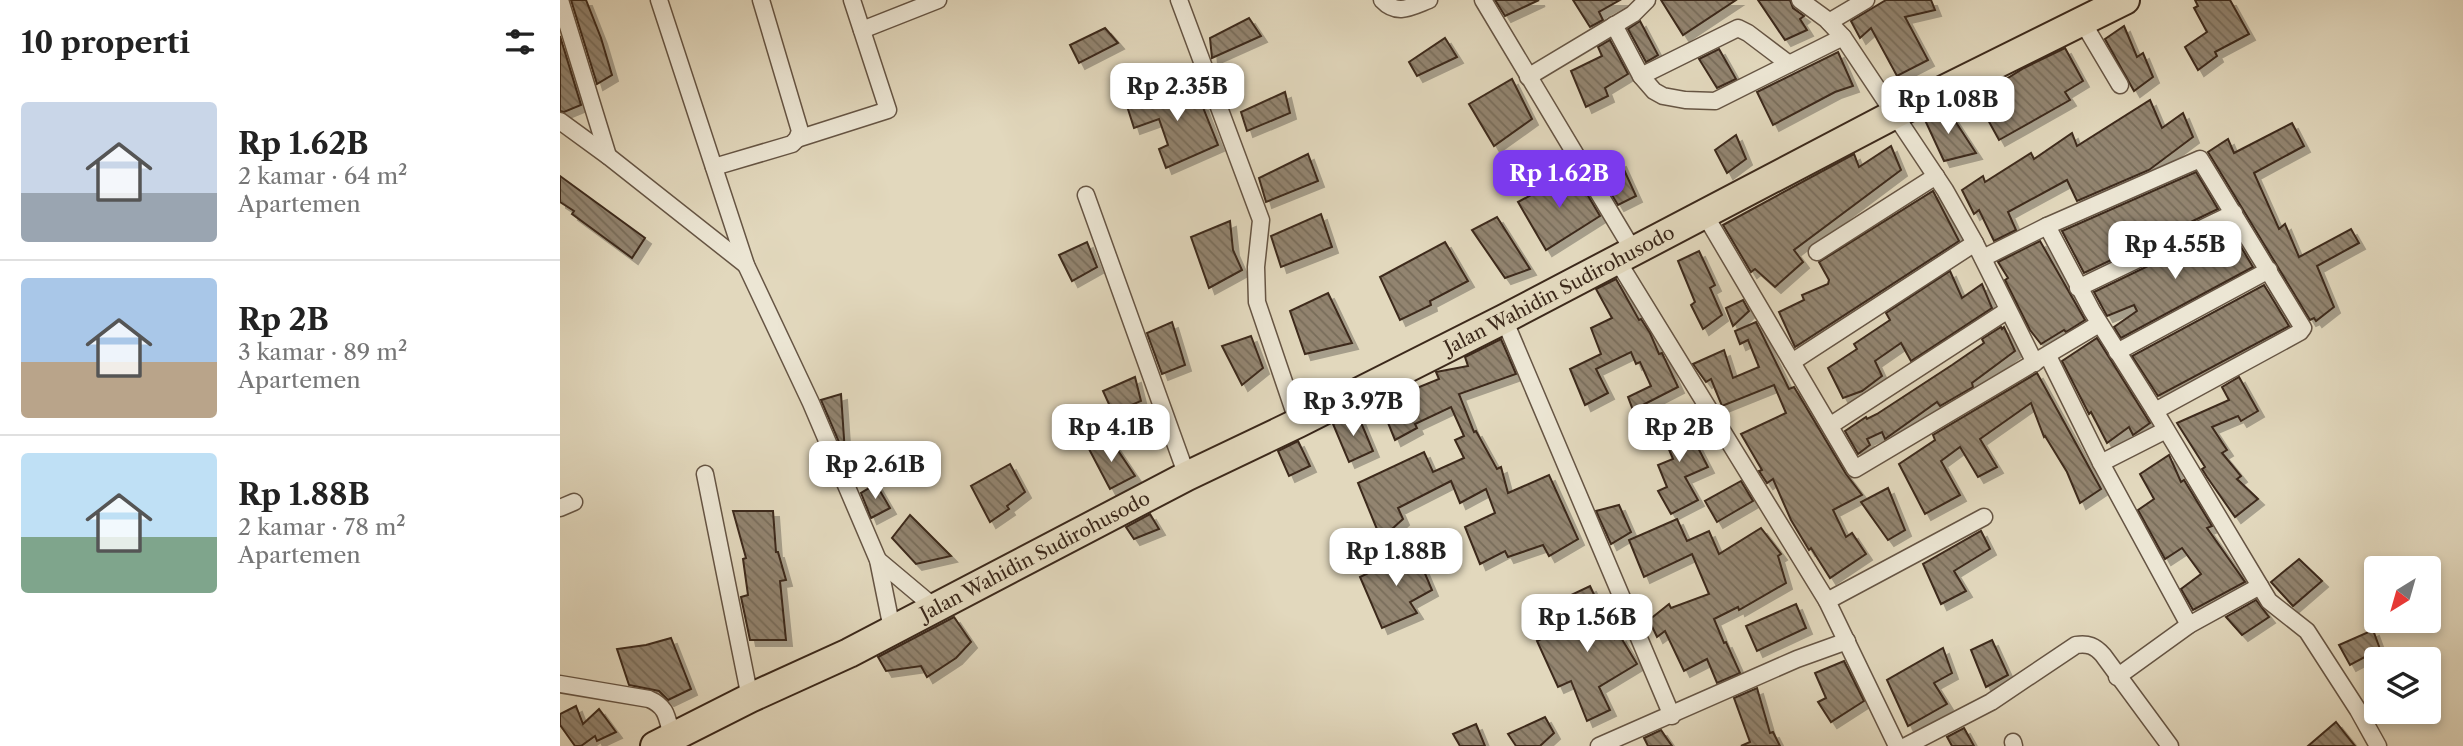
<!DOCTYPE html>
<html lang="id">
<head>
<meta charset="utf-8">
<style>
  :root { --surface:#fff; --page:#f6f6f6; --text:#222; --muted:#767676; --line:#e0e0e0; --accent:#7c3aed }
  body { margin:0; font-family:"Libre Caslon Text",serif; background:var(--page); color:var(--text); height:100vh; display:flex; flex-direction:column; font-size:26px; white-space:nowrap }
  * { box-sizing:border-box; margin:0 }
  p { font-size:23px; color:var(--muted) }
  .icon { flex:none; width:38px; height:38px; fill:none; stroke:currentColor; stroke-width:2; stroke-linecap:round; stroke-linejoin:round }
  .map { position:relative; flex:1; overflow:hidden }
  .drawer { display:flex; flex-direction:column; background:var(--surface); width:560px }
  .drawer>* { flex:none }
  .needle { width:46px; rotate:217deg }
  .controls { position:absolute; left:1804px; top:556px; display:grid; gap:14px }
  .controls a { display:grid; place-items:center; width:77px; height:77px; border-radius:7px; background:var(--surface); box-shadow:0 4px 10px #0003; font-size:35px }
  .price { position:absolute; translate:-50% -60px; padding:0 16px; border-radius:14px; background:#fff; color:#222; font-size:23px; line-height:46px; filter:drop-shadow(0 2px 4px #0008) }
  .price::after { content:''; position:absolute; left:50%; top:42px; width:21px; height:16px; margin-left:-10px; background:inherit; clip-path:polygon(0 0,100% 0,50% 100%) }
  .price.on { background:var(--accent); color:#fff }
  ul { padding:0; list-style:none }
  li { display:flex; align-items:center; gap:21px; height:175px; padding:0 21px }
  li+li { border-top:2px solid var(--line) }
  li span { display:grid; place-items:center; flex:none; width:196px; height:140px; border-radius:7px; color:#555 }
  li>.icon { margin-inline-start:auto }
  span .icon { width:84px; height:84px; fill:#fffc; stroke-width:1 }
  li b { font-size:30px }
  h2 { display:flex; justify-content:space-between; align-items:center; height:84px; padding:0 21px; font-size:30px }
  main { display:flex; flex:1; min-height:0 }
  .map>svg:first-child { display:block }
  .building { fill:url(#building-back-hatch); stroke:#3c291b; stroke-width:2; filter:url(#shadow) }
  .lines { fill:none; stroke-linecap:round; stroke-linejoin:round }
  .street-casing { stroke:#654; stroke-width:19 }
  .highway-casing { stroke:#3c291b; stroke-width:32 }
  .street { stroke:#ece6d4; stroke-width:16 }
  .highway { stroke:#e2d8bd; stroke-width:28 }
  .labels { text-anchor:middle; stroke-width:7; stroke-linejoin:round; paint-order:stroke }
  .street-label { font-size:19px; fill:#3c291b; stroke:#ece6d4 }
</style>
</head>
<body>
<main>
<section class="drawer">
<h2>10 properti<svg class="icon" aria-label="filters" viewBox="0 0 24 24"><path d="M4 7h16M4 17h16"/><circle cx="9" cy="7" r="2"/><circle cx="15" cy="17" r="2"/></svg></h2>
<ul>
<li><span style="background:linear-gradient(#c9d6e8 65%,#9aa5b1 0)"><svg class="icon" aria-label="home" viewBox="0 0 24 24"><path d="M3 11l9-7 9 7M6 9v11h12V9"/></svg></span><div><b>Rp 1.62B</b><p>2 kamar · 64 m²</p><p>Apartemen</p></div></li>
<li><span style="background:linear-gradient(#a9c7e8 60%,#b9a48a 0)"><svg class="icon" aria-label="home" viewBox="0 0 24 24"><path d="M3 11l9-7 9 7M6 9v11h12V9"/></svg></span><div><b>Rp 2B</b><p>3 kamar · 89 m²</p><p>Apartemen</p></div></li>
<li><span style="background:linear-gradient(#bfe0f5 60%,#7fa58c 0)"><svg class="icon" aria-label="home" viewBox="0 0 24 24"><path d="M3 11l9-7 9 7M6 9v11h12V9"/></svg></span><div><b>Rp 1.88B</b><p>2 kamar · 78 m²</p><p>Apartemen</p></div></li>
</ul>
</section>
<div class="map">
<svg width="1903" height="746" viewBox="0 0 1903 746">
  <defs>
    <pattern id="building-back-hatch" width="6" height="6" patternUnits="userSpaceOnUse" patternTransform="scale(1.75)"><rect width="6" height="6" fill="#92846f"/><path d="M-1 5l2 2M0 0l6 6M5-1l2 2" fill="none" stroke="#786c5a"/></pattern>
    <filter id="shadow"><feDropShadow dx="6" dy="6" stdDeviation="0" flood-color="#0004"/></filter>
  </defs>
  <rect width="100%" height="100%" fill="#e2d8bd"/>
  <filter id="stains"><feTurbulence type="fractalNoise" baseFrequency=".00286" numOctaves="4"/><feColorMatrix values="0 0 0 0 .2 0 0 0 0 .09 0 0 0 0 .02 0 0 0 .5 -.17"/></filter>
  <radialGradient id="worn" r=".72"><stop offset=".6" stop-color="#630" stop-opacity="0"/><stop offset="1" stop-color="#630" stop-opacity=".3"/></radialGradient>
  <!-- building -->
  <g class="building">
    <path d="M11 0H26L41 38 52 75 37 84Z"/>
    <path d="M935 0H979L945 16Z"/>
    <path d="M1013 0H1060L1039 12 1043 20 1030 27Z"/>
    <path d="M1101 0H1176L1123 35Z"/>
    <path d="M1198 0H1230L1233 8 1244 16 1240 19 1247 30 1225 40Z"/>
    <path d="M1326 0H1371L1375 10 1345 17 1368 60 1337 76 1311 28 1300 38 1291 21Z"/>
    <path d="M1635 0H1670L1689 34 1655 52 1657 56 1638 70 1625 47 1647 32 1634 8 1638 6Z"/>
    <path d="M689 18 701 36 652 58 650 38Z"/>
    <path d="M1080 21 1098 55 1086 62 1068 29Z"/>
    <path d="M1564 26 1577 57 1583 53 1593 77 1574 91 1545 39Z"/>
    <path d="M545 28 558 43 519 63 510 45Z"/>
    <path d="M0 36 21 105 4 112 0 111Z"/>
    <path d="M885 38 897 57 857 76 849 62Z"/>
    <path d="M1050 40 1068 74 1045 88 1048 96 1026 107 1011 71 1042 56 1038 47Z"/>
    <path d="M1505 48 1523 81 1505 92 1510 100 1439 140 1416 98 1464 68Z"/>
    <path d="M1159 49 1176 79 1157 88 1139 59Z"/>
    <path d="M1278 52 1293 86 1275 92 1213 125 1197 92Z"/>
    <path d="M628 78 640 105H642L658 145 606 168 599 149 608 145 599 119 574 128 567 106 592 99Z"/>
    <path d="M952 79 972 119 934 146 909 104Z"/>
    <path d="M725 92 730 113 687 131 681 112Z"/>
    <path d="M1590 100 1602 128 1623 113 1633 137 1589 170 1517 201 1507 180 1448 212 1456 230 1434 241 1419 210 1414 214 1402 190 1423 176 1425 182 1471 153 1474 159 1512 133 1517 146Z"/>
    <path d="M1386 107 1416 153 1384 161 1364 118Z"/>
    <path d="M1732 123 1744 146 1694 173 1719 229 1725 224 1739 257 1791 229 1799 243 1757 266 1774 307 1756 321 1754 318 1750 320 1648 152 1668 139 1674 153Z"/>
    <path d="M1176 135 1186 159 1167 173 1155 150Z"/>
    <path d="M1331 146 1341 170 1234 250 1243 262 1215 287 1195 269 1191 272 1163 225 1294 154 1299 167Z"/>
    <path d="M748 154 758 181 706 202 699 178Z"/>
    <path d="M1060 161 1076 196 1058 205 1038 172Z"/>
    <path d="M1014 172 1040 216 986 250 958 202Z"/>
    <path d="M1636 172 1658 209 1524 273 1502 231Z"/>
    <path d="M0 176 85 238 72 258 12 214 14 211 0 202Z"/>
    <path d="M1373 191 1399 241 1235 347 1219 312 1244 300 1242 295 1268 284 1269 280 1259 262Z"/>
    <path d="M761 214 772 247 721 267 711 236Z"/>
    <path d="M937 217 970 269 945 278 912 230Z"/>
    <path d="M670 221 673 250 682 270 649 288 631 237Z"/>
    <path d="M1669 227 1693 267 1561 338 1554 327 1577 311 1574 305 1547 316 1534 292Z"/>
    <path d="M1480 241 1525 320 1506 332 1504 330 1481 344 1470 330 1445 280 1448 278 1438 262Z"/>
    <path d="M527 242 537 267 512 281 499 255Z"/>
    <path d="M885 242 908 281 870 301 871 305 840 320 820 277Z"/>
    <path d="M1139 251 1155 285 1150 288 1162 315 1143 329 1131 305 1135 302 1118 261Z"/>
    <path d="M1390 271 1402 298 1422 284 1432 308 1351 361 1341 343 1315 361 1322 376 1302 391 1283 398 1268 368 1297 349 1294 344 1330 320 1326 313Z"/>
    <path d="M1056 279 1079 320 1081 319 1090 333 1099 354 1102 353 1118 387 1073 410 1068 397 1091 386 1080 362 1076 364 1071 352 1036 369 1048 393 1025 405 1010 369 1041 354 1031 328 1052 318 1036 289Z"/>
    <path d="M1704 285 1729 326 1598 396 1572 356Z"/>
    <path d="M768 293 792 343 745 354 730 311Z"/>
    <path d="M1183 300 1189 311 1173 326 1166 308Z"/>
    <path d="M612 322 625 365 602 374 587 333Z"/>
    <path d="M1196 322 1229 389 1234 387 1286 474 1302 495 1273 510 1286 537 1292 533 1306 554 1270 578 1251 548 1249 550 1231 520 1213 479 1207 483 1199 471 1202 470 1181 434 1226 413 1214 385 1162 406 1151 379 1146 382 1133 364 1164 350 1173 378 1199 367 1188 340 1180 344 1175 331Z"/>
    <path d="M1441 327 1442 329 1444 327 1455 351 1412 383 1413 387 1380 406 1377 402 1325 439 1322 432 1307 439 1310 445 1298 454 1285 431 1306 417 1307 419 1317 414 1392 365 1424 343 1422 339Z"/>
    <path d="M691 336 703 368 682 385 662 346Z"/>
    <path d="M1537 338 1590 423 1573 435 1569 427 1547 443 1531 412 1529 414 1502 361Z"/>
    <path d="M941 339 956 374 899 394 914 432 916 431 937 469 941 467 948 493 989 475 1018 539 989 556 983 545 948 557 945 551 920 564 905 527 935 513 926 489 900 503 891 481 838 508 843 519 821 539 798 483 864 452 873 472 904 458 895 440 904 436 891 407 855 424 857 428 835 440 820 403 879 379 876 372 908 366 905 357Z"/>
    <path d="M1477 373 1541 489 1520 503 1507 472 1485 436 1484 437 1471 403 1420 439 1437 467 1418 477 1400 447 1381 461 1400 495 1365 514 1339 464 1375 440 1373 435Z"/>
    <path d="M575 377 581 401 553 413 543 391Z"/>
    <path d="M1679 377 1698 411 1681 421 1678 416 1652 427 1667 450 1662 453 1681 476 1677 479 1698 499 1675 517 1647 477 1642 469 1645 467 1617 423 1669 400 1662 387Z"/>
    <path d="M281 394 285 453 284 454 261 400Z"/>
    <path d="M797 413 813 451 789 462 773 424Z"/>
    <path d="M1120 413 1148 467 1125 477 1138 500 1111 514 1098 491 1107 487 1098 465 1113 459 1098 423Z"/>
    <path d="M551 440 575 476 550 489 529 449Z"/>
    <path d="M738 441 750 466 729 476 718 451Z"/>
    <path d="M1609 455 1621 482 1624 480 1652 526 1647 528 1685 582 1633 610 1621 589 1641 574 1622 548 1605 559 1578 510 1594 499 1580 474Z"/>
    <path d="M450 464 465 492 447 506 449 509 430 522 411 486Z"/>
    <path d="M1181 481 1193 501 1157 522 1145 501Z"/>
    <path d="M316 484 330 508 311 518 301 493Z"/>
    <path d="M1328 488 1345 530 1328 540 1301 502Z"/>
    <path d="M1059 505 1071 532 1051 544 1036 511Z"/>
    <path d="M173 511H213L216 552H218L226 580 220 581 226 640H190L181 597 188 595 183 559 186 558Z"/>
    <path d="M590 514 599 529 574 539 566 527Z"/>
    <path d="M350 515 391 556 356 564 332 538Z"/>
    <path d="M1117 519 1127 541 1149 531 1159 554 1201 528 1221 554 1218 556 1226 583 1179 610 1178 607 1154 619 1164 643 1166 642 1180 673 1157 683 1147 659 1124 671 1105 631 1097 637 1089 620 1109 604 1111 608 1149 594 1132 554 1084 577 1069 540Z"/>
    <path d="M1421 531 1430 549 1394 571 1406 591 1381 604 1363 564Z"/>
    <path d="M855 550 872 590 850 602 857 613 822 628 800 577Z"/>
    <path d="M1739 559 1762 581 1733 606 1711 582Z"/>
    <path d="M1030 586 1055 639 1060 636 1077 664 1039 687 1050 710 1027 721 1011 681 998 687 977 641 1019 621 1009 596Z"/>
    <path d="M1696 600 1709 617 1682 635 1666 617Z"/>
    <path d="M1236 604 1246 628 1197 651 1186 626Z"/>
    <path d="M394 617 411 642 396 658 367 677 361 666 326 671 318 657Z"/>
    <path d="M1813 630 1820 649 1790 665 1779 645Z"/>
    <path d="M111 638 131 689 108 700 99 691 69 685 57 649 86 645Z"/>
    <path d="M1432 640 1448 675 1426 687 1411 650Z"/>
    <path d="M1383 648 1392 673 1374 683 1387 704 1348 726 1327 680Z"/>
    <path d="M1284 661 1304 701 1271 722 1258 702 1266 698 1255 673Z"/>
    <path d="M1197 688 1210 733 1213 732 1220 746H1181L1190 742 1174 698Z"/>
    <path d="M16 706 23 724 39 709 56 732 37 741 35 736 21 746H15L0 725V714Z"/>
    <path d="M985 717 994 733 980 746H956L948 734Z"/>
    <path d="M1776 722 1795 746H1748Z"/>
    <path d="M916 724 925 746H900L893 734Z"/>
    <path d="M1404 728 1414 746H1392L1387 737Z"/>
    <path d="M1101 730 1112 746H1088L1084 738Z"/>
  </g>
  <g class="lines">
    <!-- street casing -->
    <g class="street-casing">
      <g id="street">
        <path d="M0 0 48 156"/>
        <path d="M99 0 186 265 251 403 318 560 332 629"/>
        <path d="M619 0 701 220 696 267 697 302 738 423"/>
        <path d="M822 0C837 16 851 7 869 0"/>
        <path d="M923 0 1074 252"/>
        <path d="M1240 0 1266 19 1283 37"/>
        <path d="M1522 21 1560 85"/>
        <path d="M1269 22 1306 0"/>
        <path d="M1054 25 1081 76 1094 91 1103 96 1125 100 1155 101 1283 37 1385 190 1415 243 1475 363"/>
        <path d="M302 30 378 0"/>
        <path d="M1081 76 1178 28 1188 33 1229 64"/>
        <path d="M968 77 1073 14 1087 0"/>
        <path d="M0 121 48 156 186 265"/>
        <path d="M237 139 328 110 292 0"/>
        <path d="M154 167 232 144 237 139 240 131 201 0"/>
        <path d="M526 195 627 476"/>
        <path d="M1145 215 1295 469 1539 324"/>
        <path d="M1487 226 1532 311 1595 411 1709 601 1747 631 1798 710 1818 746"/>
        <path d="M1257 252 1376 176"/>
        <path d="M1423 258 1487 226 1640 159 1743 328 1740 332 1595 411"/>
        <path d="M1057 260 1267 601 1337 746"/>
        <path d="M1518 288 1674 213"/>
        <path d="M944 319 1112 716"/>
        <path d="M1557 352 1709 270"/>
        <path d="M1488 356 1541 463 1629 625"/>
        <path d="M1232 362 1415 243"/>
        <path d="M1271 425 1448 310"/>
        <path d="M1541 463 1606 430"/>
        <path d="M145 474 190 698"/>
        <path d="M0 508 14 502"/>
        <path d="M318 560 374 607"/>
        <path d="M1267 601 1424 517"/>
        <path d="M1557 677 1629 625 1700 586"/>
        <path d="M0 684 89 699C108 707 107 719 112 737"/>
        <path d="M1453 742 1454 746"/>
        <path d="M1039 746 1237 659 1287 641"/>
        <path d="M1346 746 1431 702 1516 645C1528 643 1535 646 1543 655L1610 746"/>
      </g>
    </g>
    <!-- highway casing -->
    <g class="highway-casing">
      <g id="highway">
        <path id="s1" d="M95 746 190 698 289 653 627 476 738 423 944 319 1335 114 1565 0"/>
      </g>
    </g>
    <!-- street -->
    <use href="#street" class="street"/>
    <!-- highway -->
    <use href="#highway" class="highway"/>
  </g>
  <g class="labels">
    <!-- street labels -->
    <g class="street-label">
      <text dy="7" stroke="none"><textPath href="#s1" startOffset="1013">Jalan Wahidin Sudirohusodo</textPath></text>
      <text dy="7" stroke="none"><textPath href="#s1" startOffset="425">Jalan Wahidin Sudirohusodo</textPath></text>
    </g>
  </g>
  <rect width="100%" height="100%" filter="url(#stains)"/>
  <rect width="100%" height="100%" fill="url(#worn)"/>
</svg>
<div class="controls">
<a><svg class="needle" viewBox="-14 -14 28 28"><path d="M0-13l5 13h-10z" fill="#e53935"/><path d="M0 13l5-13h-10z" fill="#767676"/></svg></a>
<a><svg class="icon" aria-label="layers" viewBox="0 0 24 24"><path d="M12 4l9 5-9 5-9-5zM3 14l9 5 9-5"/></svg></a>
</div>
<b class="price" style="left:617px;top:123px">Rp 2.35B</b>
<b class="price" style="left:1388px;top:136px">Rp 1.08B</b>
<b class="price on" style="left:999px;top:210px">Rp 1.62B</b>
<b class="price" style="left:1615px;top:281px">Rp 4.55B</b>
<b class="price" style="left:793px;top:438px">Rp 3.97B</b>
<b class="price" style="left:551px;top:464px">Rp 4.1B</b>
<b class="price" style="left:1119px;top:464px">Rp 2B</b>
<b class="price" style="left:315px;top:501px">Rp 2.61B</b>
<b class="price" style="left:836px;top:588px">Rp 1.88B</b>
<b class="price" style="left:1027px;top:654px">Rp 1.56B</b>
</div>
</main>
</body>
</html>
